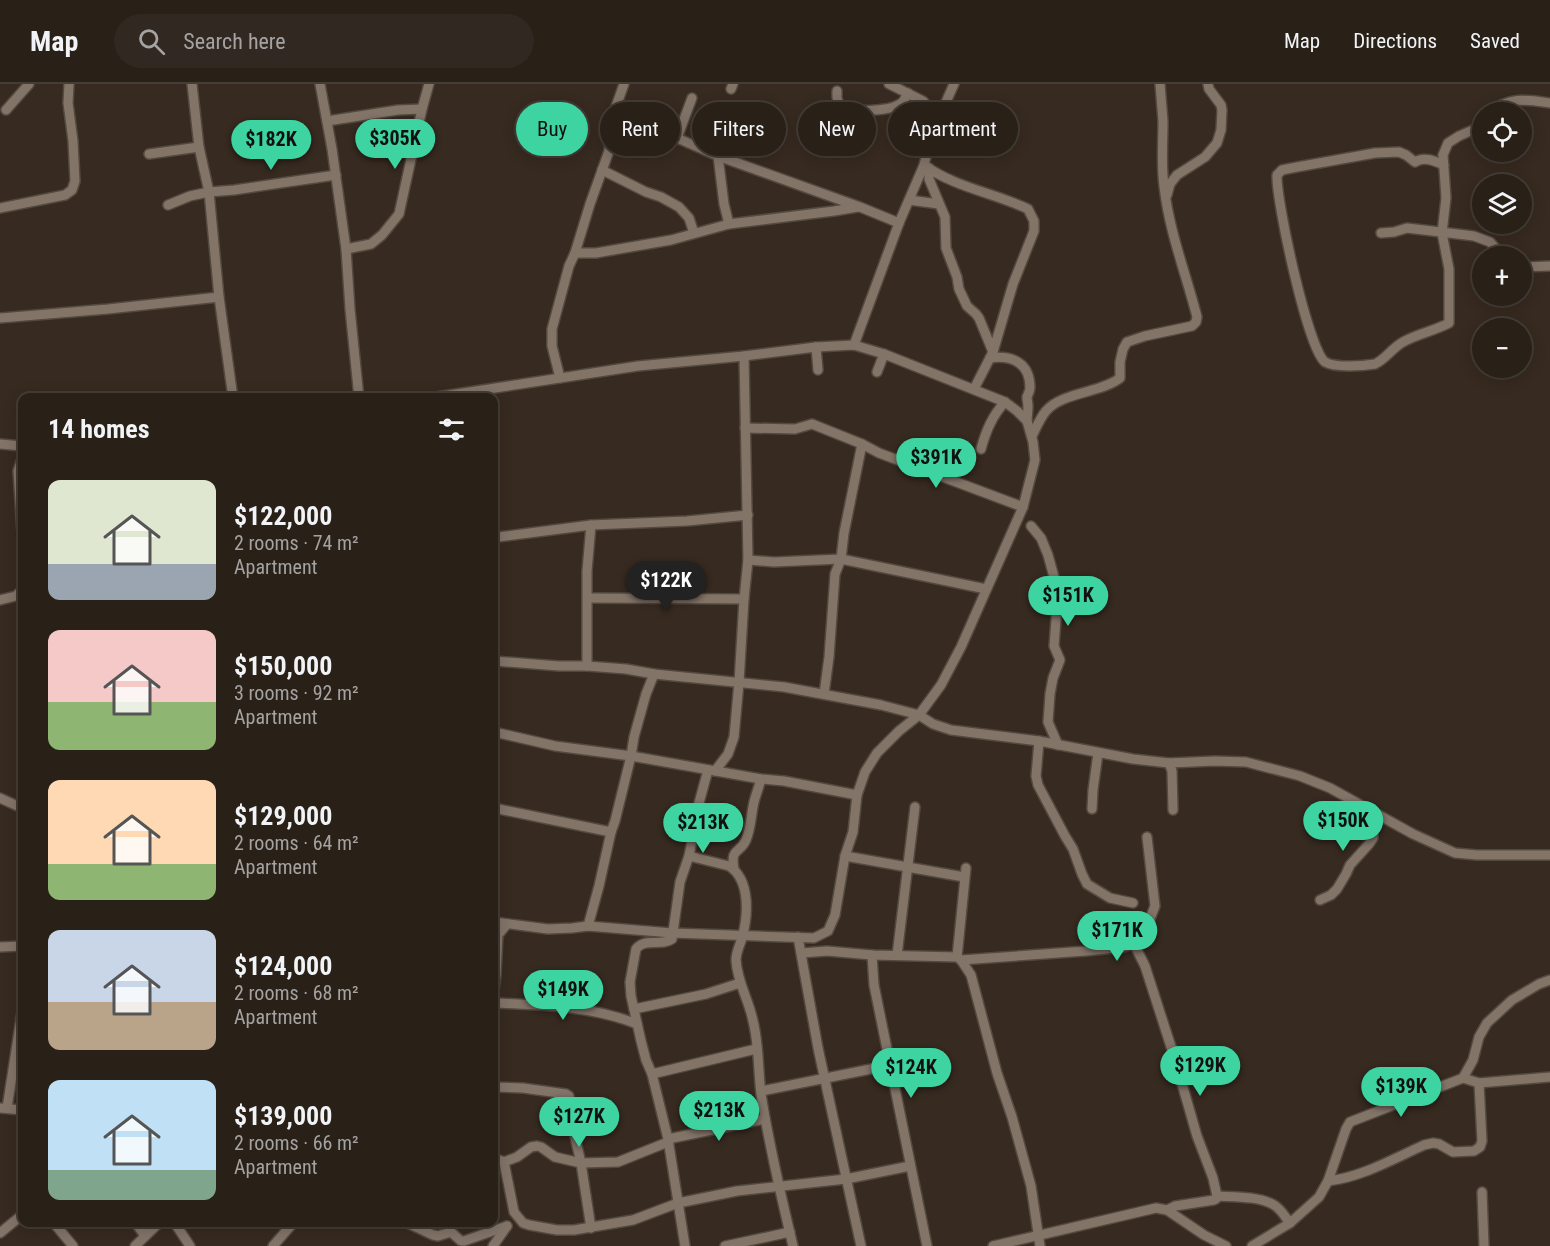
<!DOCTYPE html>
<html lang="en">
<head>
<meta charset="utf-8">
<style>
  :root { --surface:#292018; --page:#312821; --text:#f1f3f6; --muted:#a5a3a2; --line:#453e37; --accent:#3ed4a2 }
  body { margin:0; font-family:"Roboto Condensed",sans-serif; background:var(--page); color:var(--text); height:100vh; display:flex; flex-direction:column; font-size:22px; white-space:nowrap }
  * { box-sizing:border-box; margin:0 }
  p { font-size:20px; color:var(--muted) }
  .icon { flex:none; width:33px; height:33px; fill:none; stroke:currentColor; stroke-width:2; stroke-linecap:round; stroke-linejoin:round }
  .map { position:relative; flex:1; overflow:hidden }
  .drawer { position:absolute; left:18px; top:309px; width:480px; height:834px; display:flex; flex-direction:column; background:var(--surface); border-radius:12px; box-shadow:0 3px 15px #0003,0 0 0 2px var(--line) }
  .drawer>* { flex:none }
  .top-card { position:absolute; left:516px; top:18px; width:570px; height:54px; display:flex; gap:12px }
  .controls { position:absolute; left:1472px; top:18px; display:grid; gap:12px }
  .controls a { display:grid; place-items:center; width:60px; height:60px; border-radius:50%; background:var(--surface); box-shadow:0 3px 15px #0003,0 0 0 2px var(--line); font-size:30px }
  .price { position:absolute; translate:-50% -51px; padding:0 14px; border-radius:21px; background:var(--accent); color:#111; font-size:20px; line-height:39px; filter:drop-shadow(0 2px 3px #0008) }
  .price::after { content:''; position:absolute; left:50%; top:36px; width:18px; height:14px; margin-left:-9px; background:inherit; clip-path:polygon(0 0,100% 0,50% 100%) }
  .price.on { background:#222; color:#fff }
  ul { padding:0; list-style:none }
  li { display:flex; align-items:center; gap:18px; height:150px; padding:0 30px }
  li span { display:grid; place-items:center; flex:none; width:168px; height:120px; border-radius:12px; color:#555 }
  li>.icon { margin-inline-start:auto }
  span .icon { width:72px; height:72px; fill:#fffc; stroke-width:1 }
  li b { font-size:26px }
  h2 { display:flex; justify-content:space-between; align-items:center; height:72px; padding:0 30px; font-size:26px }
  .tag { padding:0 21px; border-radius:27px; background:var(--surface); box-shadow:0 3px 15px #0003,0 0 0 2px var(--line); font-size:21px; line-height:54px }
  .tag.on { background:var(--accent); color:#111 }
  header { display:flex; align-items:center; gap:36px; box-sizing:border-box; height:84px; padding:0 30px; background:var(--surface); border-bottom:2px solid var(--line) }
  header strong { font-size:28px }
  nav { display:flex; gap:33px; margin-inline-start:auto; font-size:21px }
  .search { width:420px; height:54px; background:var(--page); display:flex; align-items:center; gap:15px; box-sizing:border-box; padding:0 21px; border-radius:33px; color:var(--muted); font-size:22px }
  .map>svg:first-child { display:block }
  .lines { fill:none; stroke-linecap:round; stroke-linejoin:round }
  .minor-casing { stroke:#53493f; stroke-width:12 }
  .minor { stroke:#837468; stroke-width:9 }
</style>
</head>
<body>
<header>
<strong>Map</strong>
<div class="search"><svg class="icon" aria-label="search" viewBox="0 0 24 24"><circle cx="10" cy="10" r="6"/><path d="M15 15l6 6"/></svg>Search here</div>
<nav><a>Map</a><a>Directions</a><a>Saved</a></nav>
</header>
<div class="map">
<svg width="1550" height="1162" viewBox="0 0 1550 1162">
  <rect width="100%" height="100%" fill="#372a20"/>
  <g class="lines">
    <!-- minor casing -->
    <g class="minor-casing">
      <g id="minor">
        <path d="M192 0 199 63 209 108 219 213 233 314"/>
        <path d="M320 0 332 65 346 165 350 225 359 314"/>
        <path d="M889 0 923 17 938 35"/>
        <path d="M731 5 733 0"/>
        <path d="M837 7C837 11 836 17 840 20 849 30 889 27 900 20 904 18 906 13 908 9"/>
        <path d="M6 26 29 0"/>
        <path d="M1492 28C1509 12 1528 16 1550 19"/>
        <path d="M613 31 677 54 718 72 860 123 899 139"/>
        <path d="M327 37 398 26 422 25"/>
        <path d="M677 54 692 14"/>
        <path d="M149 70 199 63"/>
        <path d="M718 72 724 120 729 140"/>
        <path d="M924 81C954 103 994 109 1028 125L1034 137V147L1013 200 993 268 974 305"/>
        <path d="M1444 81C1435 77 1424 72 1415 78L1406 71 1399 68 1375 69 1297 83 1282 86 1277 91C1276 117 1308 265 1325 278 1335 284 1363 282 1375 280 1386 275 1392 264 1403 258 1417 250 1434 247 1449 239V185L1442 149 1446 114 1443 71 1448 59 1459 52 1475 45 1482 38"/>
        <path d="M929 84V95L945 133 946 164 957 193 959 205 967 222 976 230 979 234 993 268"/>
        <path d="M602 86 646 108 661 113 679 123 689 134 694 149"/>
        <path d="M1167 111 1170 100 1177 91 1205 73 1217 59 1221 46 1222 26 1221 21 1209 5 1208 0"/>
        <path d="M909 116 939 120"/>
        <path d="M168 121 190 112 209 108 234 106 336 91"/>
        <path d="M0 124 65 111 72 106 75 97 73 57 68 19 69 0"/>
        <path d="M1381 149 1394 148 1407 144 1474 152 1490 158 1502 172"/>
        <path d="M346 165 371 160 382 151 399 130 422 25 429 0"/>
        <path d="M575 169H596L671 156 729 140 834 127 858 123"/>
        <path d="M1521 183 1550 182"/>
        <path d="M0 234 108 225 219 213"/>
        <path d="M854 261 899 139 924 81 931 52 954 0"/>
        <path d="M816 263 818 286"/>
        <path d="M990 274C1011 271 1030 278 1030 304 1030 307 1028 310 1027 313 1027 317 1028 318 1028 323 1028 328 1027 333 1027 337"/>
        <path d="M877 288 884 270"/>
        <path d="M560 294 552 262V245L569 182 575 169 590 120 609 67 613 31 624 0"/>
        <path d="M430 314 638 282 744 272 816 263 854 261 884 270 1005 318 1017 327 1027 337 1033 358 1035 376 1023 423 961 563 941 601 919 631 899 647 877 669 865 688 857 711 853 748 845 772 835 831 828 847 814 854 672 849 588 842 572 844 548 845 494 838"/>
        <path d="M745 344 795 345 812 340 862 360 844 449 841 475 835 490 829 573 824 610"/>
        <path d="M1032 352C1036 344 1040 334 1046 327 1062 308 1101 309 1120 294V278L1123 265 1127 258 1145 252 1192 242 1196 238 1197 233C1186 190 1169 147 1164 102 1161 81 1163 59 1163 37 1162 25 1161 12 1160 0"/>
        <path d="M0 360 22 362"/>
        <path d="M862 360 879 369 1023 423"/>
        <path d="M981 365C986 347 992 332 1005 318"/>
        <path d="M22 375 18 387 22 448"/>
        <path d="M1031 442 1041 454 1048 471 1054 493 1057 522 1054 562 1060 576 1053 594 1050 610 1048 638 1058 661"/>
        <path d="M498 453 591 441 687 437 748 431"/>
        <path d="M748 476 774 478 841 475 986 505"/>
        <path d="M588 514 744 515"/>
        <path d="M0 516 16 512 22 506"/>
        <path d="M494 577 559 582H587L626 585 654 590 784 603 881 621 919 631 933 640 951 646 1039 657 1133 675 1169 679 1215 677 1246 678 1300 692 1330 704 1413 750 1455 769 1477 771H1550"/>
        <path d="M587 582V487L591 441"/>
        <path d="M494 648 555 662 631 672 761 695 784 697 857 711"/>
        <path d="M1039 657 1036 692 1038 701 1065 752 1073 765 1082 790 1087 800 1110 814 1133 819"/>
        <path d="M1169 679 1172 687 1173 726"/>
        <path d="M715 687 728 670 734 653 739 598 744 515 748 476 744 272"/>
        <path d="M0 714 22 724"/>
        <path d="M494 724 611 748"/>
        <path d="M1092 725 1093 706 1098 669"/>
        <path d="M689 772 729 782C751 796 748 832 742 854 740 861 736 868 736 876 737 898 749 916 753 937 759 960 758 986 761 1010 769 1061 781 1112 793 1162"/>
        <path d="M845 772 964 793"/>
        <path d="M734 785C730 763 740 770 746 756 751 744 751 731 754 718 756 710 759 703 761 695"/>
        <path d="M1320 816 1331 811 1337 805 1346 790 1350 781 1369 760 1373 754V727"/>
        <path d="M588 842 599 802 611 748 615 737 631 672 634 653 646 610 654 590"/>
        <path d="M798 853 818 964 861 1162"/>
        <path d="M1134 860 1145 882 1174 972 1197 1052 1213 1094 1217 1112 1216 1115 1214 1116 1175 1122 1167 1126"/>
        <path d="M0 863 22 862"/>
        <path d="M802 869 827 867 872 871 957 873 961 876 971 891 997 989 1012 1033 1031 1102 1040 1162"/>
        <path d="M872 871 874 901 927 1162"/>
        <path d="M897 871 915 723"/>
        <path d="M957 873 966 784"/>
        <path d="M961 876 1086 867 1124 863 1134 860 1146 845 1155 822 1147 753"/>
        <path d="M494 905 496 891 498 851 507 840"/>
        <path d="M494 919C542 921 592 922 637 940"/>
        <path d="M634 925 706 910 740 899"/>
        <path d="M652 990 756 965"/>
        <path d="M1463 994 1479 999 1550 993"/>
        <path d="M494 1003 523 1004 566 1010 569 1012 575 1053 581 1079 591 1144"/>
        <path d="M761 1007 891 981"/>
        <path d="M0 1024 22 1026"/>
        <path d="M7 1024 22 928"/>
        <path d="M668 1055 765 1035"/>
        <path d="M494 1075 499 1076 504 1078 514 1128 523 1139 529 1141 557 1146H574L633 1136 678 1119 737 1107 846 1095 910 1082"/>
        <path d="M504 1078 517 1073 531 1063 537 1062 541 1063 555 1073 581 1079 618 1078 668 1058"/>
        <path d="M1328 1097C1362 1093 1393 1075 1424 1061L1433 1059 1439 1060 1453 1068 1474 1067 1480 1063 1482 1057 1479 999"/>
        <path d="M1482 1108 1484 1162"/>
        <path d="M1217 1112C1234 1113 1259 1112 1274 1121 1281 1125 1285 1133 1290 1139"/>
        <path d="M53 1138 73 1162"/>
        <path d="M135 1138 145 1152"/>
        <path d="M174 1138 190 1162"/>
        <path d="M405 1138 433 1151 438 1152 451 1148 461 1157H464L507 1142"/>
        <path d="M0 1149 22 1131"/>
        <path d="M135 1162 160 1138"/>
        <path d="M273 1162 294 1138"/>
        <path d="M493 1162 507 1142"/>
        <path d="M685 1162 668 1055 652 990 646 976 641 957 631 912 630 898 636 865C645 853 661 863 672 855L680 798 689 772 699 719 708 686"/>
        <path d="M725 1162 790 1148"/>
        <path d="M993 1162 1156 1124 1167 1126 1204 1151 1226 1162"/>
        <path d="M1252 1162 1290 1139 1319 1113 1328 1097 1346 1045 1350 1038 1463 994 1473 976 1479 953 1487 939 1512 916 1539 900 1550 896"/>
      </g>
    </g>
    <!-- minor -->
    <use href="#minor" class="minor"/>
  </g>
</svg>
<div class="controls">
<a><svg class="icon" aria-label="locate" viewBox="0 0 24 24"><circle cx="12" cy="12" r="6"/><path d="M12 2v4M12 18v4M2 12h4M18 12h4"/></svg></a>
<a><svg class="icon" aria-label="layers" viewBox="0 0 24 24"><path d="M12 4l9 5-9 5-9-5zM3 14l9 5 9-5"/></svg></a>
<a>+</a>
<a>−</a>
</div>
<b class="price" style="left:395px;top:86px">$305K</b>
<b class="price" style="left:271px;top:87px">$182K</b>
<b class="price" style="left:936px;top:405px">$391K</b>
<b class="price on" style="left:666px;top:528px">$122K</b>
<b class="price" style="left:1068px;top:543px">$151K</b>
<b class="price" style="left:1343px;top:768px">$150K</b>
<b class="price" style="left:703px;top:770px">$213K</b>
<b class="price" style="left:1117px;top:878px">$171K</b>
<b class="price" style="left:563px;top:937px">$149K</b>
<b class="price" style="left:1200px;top:1013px">$129K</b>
<b class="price" style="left:911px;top:1015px">$124K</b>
<b class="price" style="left:1401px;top:1034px">$139K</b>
<b class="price" style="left:719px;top:1058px">$213K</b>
<b class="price" style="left:579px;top:1064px">$127K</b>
<div class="top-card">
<a class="tag on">Buy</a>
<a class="tag">Rent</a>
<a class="tag">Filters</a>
<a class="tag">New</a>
<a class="tag">Apartment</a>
</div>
<section class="drawer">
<h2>14 homes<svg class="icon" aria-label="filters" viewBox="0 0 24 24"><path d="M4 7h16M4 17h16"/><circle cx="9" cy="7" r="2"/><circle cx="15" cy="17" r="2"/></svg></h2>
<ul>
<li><span style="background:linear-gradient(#dfe7d0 70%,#9aa5b1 0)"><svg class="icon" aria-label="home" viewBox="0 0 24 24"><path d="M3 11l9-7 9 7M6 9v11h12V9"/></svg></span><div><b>$122,000</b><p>2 rooms · 74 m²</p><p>Apartment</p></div></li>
<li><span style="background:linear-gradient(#f6c9c9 60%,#8fb573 0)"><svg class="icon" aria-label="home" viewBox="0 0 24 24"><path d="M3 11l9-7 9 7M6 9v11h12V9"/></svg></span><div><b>$150,000</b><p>3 rooms · 92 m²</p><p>Apartment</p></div></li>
<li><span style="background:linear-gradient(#ffd9b3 70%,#8fb573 0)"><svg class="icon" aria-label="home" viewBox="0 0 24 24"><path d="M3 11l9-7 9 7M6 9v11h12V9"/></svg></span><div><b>$129,000</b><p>2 rooms · 64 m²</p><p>Apartment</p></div></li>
<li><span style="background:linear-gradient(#c9d6e8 60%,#b9a48a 0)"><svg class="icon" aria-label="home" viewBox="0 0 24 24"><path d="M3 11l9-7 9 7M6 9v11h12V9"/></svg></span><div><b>$124,000</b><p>2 rooms · 68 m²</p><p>Apartment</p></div></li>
<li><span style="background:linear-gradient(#bfe0f5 75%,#7fa58c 0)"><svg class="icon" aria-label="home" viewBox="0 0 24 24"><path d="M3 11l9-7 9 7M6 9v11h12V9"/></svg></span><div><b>$139,000</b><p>2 rooms · 66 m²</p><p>Apartment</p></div></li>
</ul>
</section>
</div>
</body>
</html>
